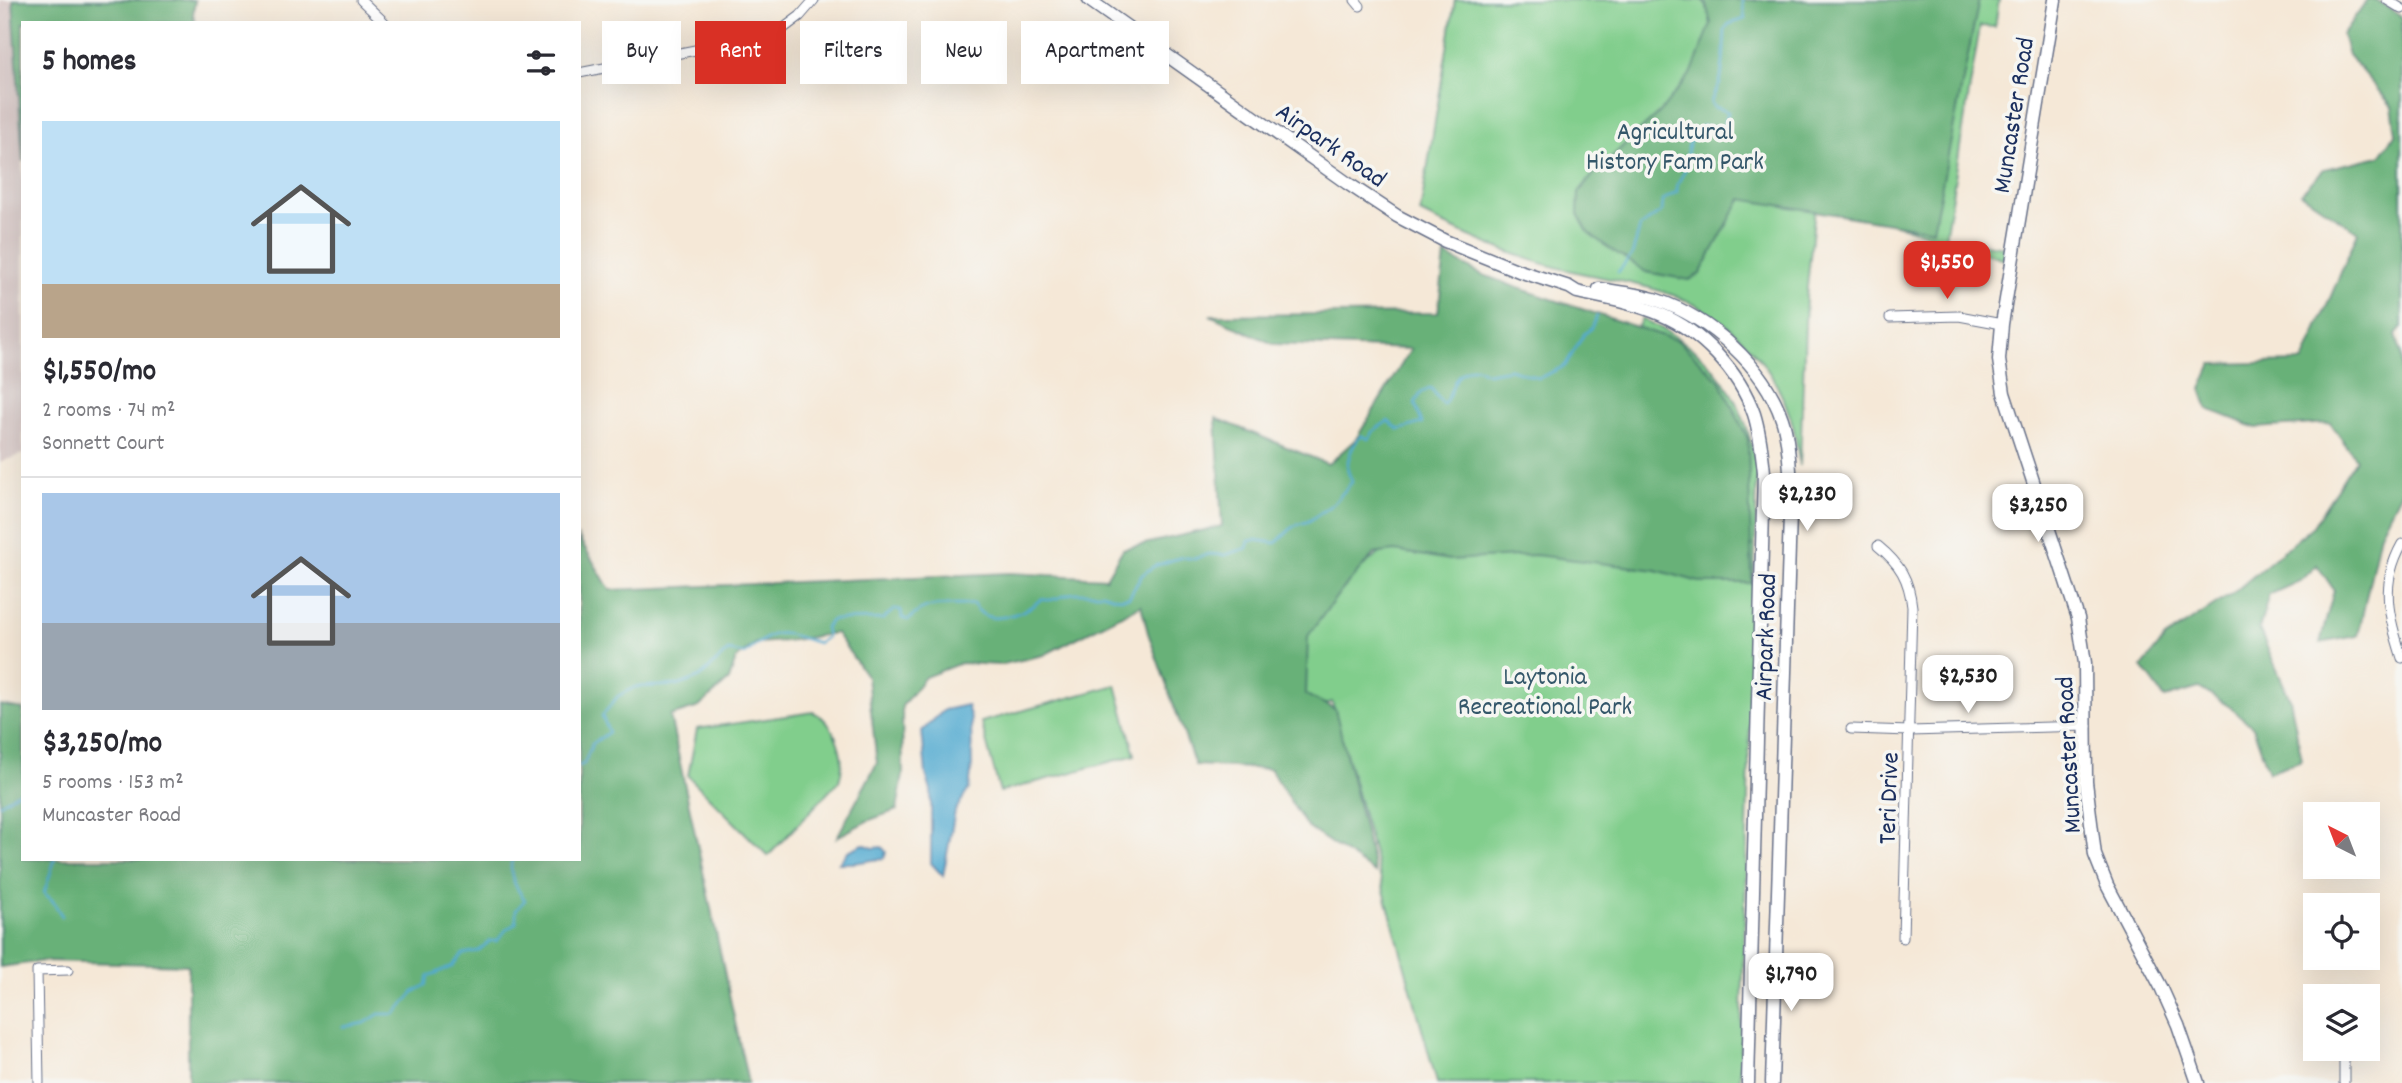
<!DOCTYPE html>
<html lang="en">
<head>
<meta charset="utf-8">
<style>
  :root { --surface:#fff; --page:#f2f2f3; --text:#2b2b33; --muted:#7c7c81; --line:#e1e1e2; --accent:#d93025 }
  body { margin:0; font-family:Dekko,sans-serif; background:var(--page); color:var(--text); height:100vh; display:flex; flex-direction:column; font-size:26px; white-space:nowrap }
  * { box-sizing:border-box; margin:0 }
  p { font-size:23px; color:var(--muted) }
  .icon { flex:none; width:38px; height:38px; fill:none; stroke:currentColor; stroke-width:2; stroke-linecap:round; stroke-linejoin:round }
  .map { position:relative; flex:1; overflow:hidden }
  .details { position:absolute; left:21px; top:21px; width:560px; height:840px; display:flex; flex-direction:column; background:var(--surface); border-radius:0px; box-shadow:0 7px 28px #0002 }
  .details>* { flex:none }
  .hud { position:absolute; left:602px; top:21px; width:665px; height:63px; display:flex; gap:14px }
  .needle { width:46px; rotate:318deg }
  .buttons { position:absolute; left:2303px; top:802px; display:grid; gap:14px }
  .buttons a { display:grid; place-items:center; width:77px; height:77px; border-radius:0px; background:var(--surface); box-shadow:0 7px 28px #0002; font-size:35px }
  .price { position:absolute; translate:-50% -60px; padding:0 16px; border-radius:14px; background:#fff; color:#222; font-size:23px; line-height:46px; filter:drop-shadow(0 2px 4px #0008) }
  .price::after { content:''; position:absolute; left:50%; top:42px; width:21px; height:16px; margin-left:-10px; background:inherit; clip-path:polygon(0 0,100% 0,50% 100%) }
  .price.current { background:var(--accent); color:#fff }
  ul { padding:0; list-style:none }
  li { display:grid; align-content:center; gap:14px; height:371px; padding:0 21px }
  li+li { border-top:2px solid var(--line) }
  li span { display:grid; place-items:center; height:217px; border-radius:0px; color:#555 }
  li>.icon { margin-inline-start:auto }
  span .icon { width:126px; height:126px; fill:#fffc; stroke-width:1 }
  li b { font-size:30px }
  h2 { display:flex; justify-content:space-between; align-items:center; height:84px; padding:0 21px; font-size:30px }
  .pill { padding:0 24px; border-radius:0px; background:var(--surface); box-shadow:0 7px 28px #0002; font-size:24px; line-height:63px }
  .pill.current { background:var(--accent); color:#fff }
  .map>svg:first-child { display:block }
  .industrial { fill:#d1bfbe }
  .green { fill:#81ce8c; stroke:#4e7e75; stroke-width:2 }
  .forest { fill:#68b178; stroke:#42706b; stroke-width:2 }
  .water { fill:#53aad0; stroke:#376c97; stroke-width:2 }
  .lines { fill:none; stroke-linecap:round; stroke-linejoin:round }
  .stream { stroke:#53aad0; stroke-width:2.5 }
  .street-casing { stroke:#677088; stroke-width:11 }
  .secondary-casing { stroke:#677088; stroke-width:15 }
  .street { stroke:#fff; stroke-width:9 }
  .secondary { stroke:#fff; stroke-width:12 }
  .labels { text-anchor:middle; stroke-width:7; stroke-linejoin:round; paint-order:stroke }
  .street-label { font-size:26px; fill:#1b2f5e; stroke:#f6f6f2 }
  .park-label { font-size:26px; fill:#34576a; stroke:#f6f6f2 }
</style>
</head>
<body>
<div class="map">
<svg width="2402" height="1083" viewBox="0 0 2402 1083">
  <rect width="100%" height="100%" fill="#f6f6f2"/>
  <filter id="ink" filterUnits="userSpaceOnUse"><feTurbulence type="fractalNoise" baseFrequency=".0143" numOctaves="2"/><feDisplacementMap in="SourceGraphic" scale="14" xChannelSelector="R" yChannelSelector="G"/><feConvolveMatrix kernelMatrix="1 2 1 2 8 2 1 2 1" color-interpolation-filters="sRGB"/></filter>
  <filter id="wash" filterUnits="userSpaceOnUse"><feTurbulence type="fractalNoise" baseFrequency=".00686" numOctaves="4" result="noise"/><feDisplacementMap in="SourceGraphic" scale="28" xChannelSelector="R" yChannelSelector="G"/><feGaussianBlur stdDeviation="1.57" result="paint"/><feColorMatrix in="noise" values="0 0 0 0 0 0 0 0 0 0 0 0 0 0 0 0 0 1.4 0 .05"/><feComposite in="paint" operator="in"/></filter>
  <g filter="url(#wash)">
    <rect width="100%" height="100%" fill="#f5e8d7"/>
    <!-- industrial -->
    <path class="industrial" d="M0 0H13L23 182V454L0 462Z"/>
    <!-- green -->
    <g class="green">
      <path d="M1455 0H1999L1995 27 1980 26 1945 238 2012 248 2010 261 1816 198 1806 297 1800 466C1797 450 1796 434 1791 419 1772 359 1724 311 1664 292 1630 281 1594 277 1559 268 1512 256 1464 235 1420 213Z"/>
      <path d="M1642 319C1711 349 1746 397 1757 472L1740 1083H1437L1332 702 1190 745 1227 631 1371 560 1543 436 1602 386Z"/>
      <path d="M1116 685 1135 755 1000 792 981 722Z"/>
      <path d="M813 712C836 722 847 759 839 781L768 856 688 776 697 729Z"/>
    </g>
    <!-- forest -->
    <g class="forest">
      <path d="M13 0H195L193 14 195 23H23V162Z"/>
      <path d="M1702 0H1979L1933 230 1741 199 1700 274 1689 280 1646 272 1603 244 1588 232 1578 214 1579 192 1596 171 1660 112 1692 72 1711 24 1706 4Z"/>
      <path d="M2367 0H2375L2402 17V328L2396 335 2402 355V490L2380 533 2358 636 2320 643 2334 590 2317 565 2302 580 2269 595 2259 629 2290 699 2302 760 2269 772 2253 727 2230 707 2199 688 2165 698 2142 667 2165 638 2232 594 2313 526 2356 459 2330 423 2256 428 2208 409 2201 389 2212 364 2303 362 2358 232 2301 193 2324 169 2380 156 2396 133 2392 106 2348 55 2342 35Z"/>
      <path d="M1445 255 1481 274 1518 288 1679 341 1720 381 1748 439 1752 583H1703L1656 570 1535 555 1450 560 1395 551 1374 554 1337 596 1308 636 1306 695 1335 709 1375 873 1307 827 1270 769 1195 765 1148 633 1141 605 1044 655 999 665 961 663 925 677 902 706 903 775 897 810 867 821 837 837 877 763 867 677 836 633 787 641 756 643 736 659 729 680 699 707 670 716 748 1083H188V965L44 961 0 967V705L23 709V859H579V691L582 687 579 675V538L610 590 1010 573 1106 578 1123 549 1222 526 1216 418 1328 464 1356 439 1411 349 1273 344 1210 315 1438 313Z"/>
    </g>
    <!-- water -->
    <g class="water">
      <path d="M967 705 971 720 972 765 969 789 955 811 943 876 931 863V791L926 774 922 731 944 710Z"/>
      <path d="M863 844 873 848 882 847 886 852 884 858 855 863H839L848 851Z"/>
    </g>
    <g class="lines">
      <!-- stream -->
      <g class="stream">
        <path d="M1618 272 1632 255 1640 227 1662 211 1663 200 1677 192C1676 179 1685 176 1686 166 1687 150 1688 137 1702 126L1718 128 1724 126 1728 112 1714 107 1711 103C1712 95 1718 90 1720 82 1724 65 1724 46 1725 29L1729 24 1745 19 1742 0"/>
        <path d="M579 766 584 764 592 744 609 732 602 716 618 696 635 687 680 685 700 677 728 651 745 654C779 626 777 631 818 643L827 637 825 627 832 620 883 619 895 609 901 610 902 618 909 620C927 599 949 608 973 604 975 607 977 610 981 613 996 625 1029 611 1041 599 1052 603 1062 595 1073 593 1076 593 1099 593 1102 593 1115 596 1112 599 1129 597L1142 575 1154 566 1182 557 1194 559 1209 554 1225 555 1247 548 1249 541 1255 540 1276 543 1294 526 1309 521 1334 503 1352 482C1351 478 1349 475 1348 471 1346 459 1353 444 1361 436L1369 439 1372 432 1388 421 1399 430 1422 423 1415 403 1421 393 1431 388 1443 405C1457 387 1449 373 1476 367L1487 373 1510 369 1539 378 1565 366 1584 334 1592 328 1597 316"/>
        <path d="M0 804 23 789"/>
        <path d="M55 859 44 893 52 900 62 916"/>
        <path d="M343 1027 365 1023 379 1014H395L414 992 426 985 429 976 451 967 463 954 478 951 490 941H497L506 930 516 923V910L525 900C516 888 508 875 512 859"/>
      </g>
    </g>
  </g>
  <g filter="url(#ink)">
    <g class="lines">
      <!-- street casing -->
      <g class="street-casing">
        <g id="street">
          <path d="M361 0 385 23"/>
          <path d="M1355 0 1360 6"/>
          <path d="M2387 0 2402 9"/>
          <path d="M579 73 751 39 784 28 800 16 814 0"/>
          <path d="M1890 318 1959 316 2002 324"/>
          <path d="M2402 544C2379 585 2389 616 2402 658"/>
          <path d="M1878 546C1900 564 1909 579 1912 607L1903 938"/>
          <path d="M1851 729 1910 731 2087 726"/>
          <path d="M2344 1048V1083"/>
          <path d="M39 1083 37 971 68 970"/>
        </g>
      </g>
      <!-- secondary casing -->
      <g class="secondary-casing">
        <g id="secondary">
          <path d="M1089 0 1347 183 1397 216 1445 241 1519 271 1569 287 1577 292C1605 298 1634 303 1660 314 1701 331 1739 371 1754 414 1760 433 1762 452 1764 472L1748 1083"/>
          <path d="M2055 0 2002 324 1999 360 2004 393 2078 618 2085 663 2086 782 2095 855 2107 885 2161 987 2178 1025 2198 1083"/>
          <path d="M1599 289C1618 292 1639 294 1657 300 1710 318 1764 366 1782 419 1789 440 1789 462 1791 483L1772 1083"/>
        </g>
      </g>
      <!-- street -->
      <use href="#street" class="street"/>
      <!-- secondary -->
      <use href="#secondary" class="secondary"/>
    </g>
  </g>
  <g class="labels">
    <!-- street labels -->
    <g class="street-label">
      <text transform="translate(2012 115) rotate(-81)" y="9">Muncaster Road</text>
      <text transform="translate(1332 144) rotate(35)" y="9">Airpark Road</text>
      <text transform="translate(1764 637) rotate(-88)" y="9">Airpark Road</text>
      <text transform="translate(2067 755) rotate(-93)" y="9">Muncaster Road</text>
      <text transform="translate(1887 798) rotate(-88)" y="9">Teri Drive</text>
    </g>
    <!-- park labels -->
    <g class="park-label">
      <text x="1675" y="139">Agricultural<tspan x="1675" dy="30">History Farm Park</tspan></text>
      <text x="1545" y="684">Laytonia<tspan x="1545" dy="30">Recreational Park</tspan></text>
    </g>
  </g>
</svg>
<div class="buttons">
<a><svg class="needle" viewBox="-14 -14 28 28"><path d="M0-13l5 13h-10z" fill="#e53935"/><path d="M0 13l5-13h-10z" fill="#7c7c81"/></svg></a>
<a><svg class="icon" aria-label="locate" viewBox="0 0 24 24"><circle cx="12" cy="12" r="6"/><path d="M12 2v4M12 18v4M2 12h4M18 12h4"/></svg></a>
<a><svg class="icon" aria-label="layers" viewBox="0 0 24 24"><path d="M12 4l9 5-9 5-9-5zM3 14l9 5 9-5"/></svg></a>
</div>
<b class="price current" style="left:1947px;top:301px">$1,550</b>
<b class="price" style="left:1807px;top:533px">$2,230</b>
<b class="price" style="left:2038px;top:544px">$3,250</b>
<b class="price" style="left:1968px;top:715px">$2,530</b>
<b class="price" style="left:1791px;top:1013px">$1,790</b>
<div class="hud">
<a class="pill">Buy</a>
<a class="pill current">Rent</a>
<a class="pill">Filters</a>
<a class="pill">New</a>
<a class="pill">Apartment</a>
</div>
<section class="details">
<h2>5 homes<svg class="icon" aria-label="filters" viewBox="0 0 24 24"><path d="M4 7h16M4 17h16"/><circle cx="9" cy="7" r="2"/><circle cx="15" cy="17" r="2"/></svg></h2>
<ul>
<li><span style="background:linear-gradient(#bfe0f5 75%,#b9a48a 0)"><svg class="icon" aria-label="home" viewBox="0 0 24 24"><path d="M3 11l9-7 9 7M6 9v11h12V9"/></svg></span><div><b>$1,550/mo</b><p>2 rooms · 74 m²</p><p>Sonnett Court</p></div></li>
<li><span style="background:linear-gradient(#a9c7e8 60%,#9aa5b1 0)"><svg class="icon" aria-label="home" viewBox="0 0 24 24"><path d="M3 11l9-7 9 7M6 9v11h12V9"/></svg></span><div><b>$3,250/mo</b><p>5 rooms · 153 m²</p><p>Muncaster Road</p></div></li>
</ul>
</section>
</div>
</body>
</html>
